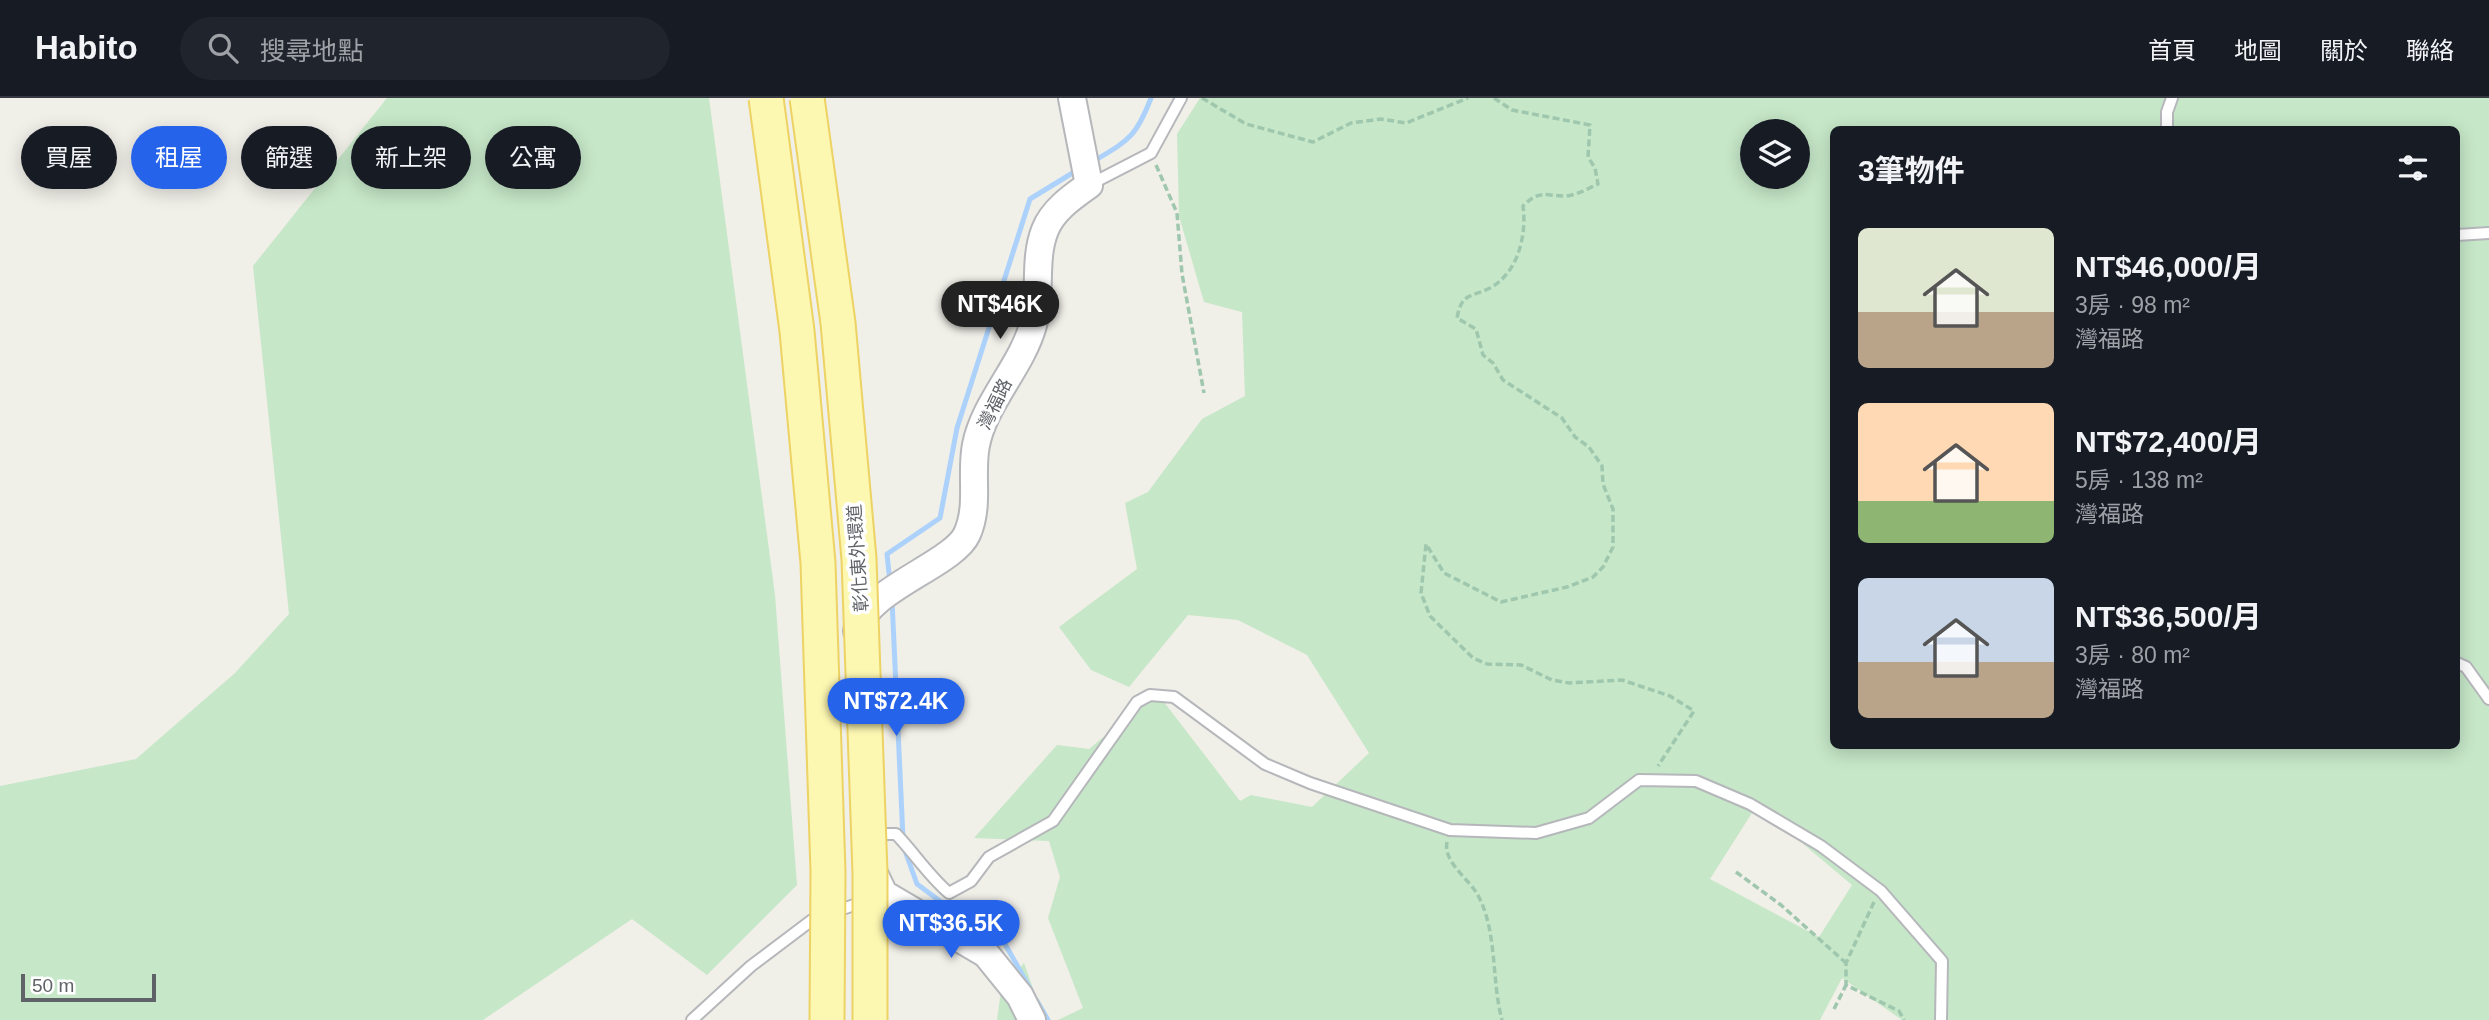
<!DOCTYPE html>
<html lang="zh-TW">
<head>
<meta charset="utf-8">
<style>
  :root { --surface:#171b24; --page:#20242c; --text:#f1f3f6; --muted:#9ea1a6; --line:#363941; --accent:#2563eb }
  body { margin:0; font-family:Arial,"Noto Sans TC",sans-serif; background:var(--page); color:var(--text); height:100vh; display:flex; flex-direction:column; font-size:26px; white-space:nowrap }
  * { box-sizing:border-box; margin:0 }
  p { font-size:23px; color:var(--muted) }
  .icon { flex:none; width:38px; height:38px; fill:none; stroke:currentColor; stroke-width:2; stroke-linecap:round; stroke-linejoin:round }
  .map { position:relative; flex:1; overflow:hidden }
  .panel { position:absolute; left:1830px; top:28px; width:630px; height:623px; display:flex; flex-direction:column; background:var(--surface); border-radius:10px; box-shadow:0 4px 18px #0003 }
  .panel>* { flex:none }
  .banner { position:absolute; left:21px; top:28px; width:665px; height:63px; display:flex; gap:14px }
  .tools { position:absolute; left:1740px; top:21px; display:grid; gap:14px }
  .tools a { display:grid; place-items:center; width:70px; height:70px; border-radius:50%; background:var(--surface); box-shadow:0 4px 18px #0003; font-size:35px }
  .scale { position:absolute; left:21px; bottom:18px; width:135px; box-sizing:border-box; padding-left:7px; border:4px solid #5f6267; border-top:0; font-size:19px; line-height:24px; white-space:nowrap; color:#5f6267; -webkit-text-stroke:5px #fff; paint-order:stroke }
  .price { position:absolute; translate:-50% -60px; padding:0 16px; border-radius:24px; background:var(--accent); color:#fff; font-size:23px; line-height:46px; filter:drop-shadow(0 2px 4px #0008) }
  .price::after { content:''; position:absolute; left:50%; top:42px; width:21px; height:16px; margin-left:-10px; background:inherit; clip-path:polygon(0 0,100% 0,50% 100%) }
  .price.current { background:#222; color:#fff }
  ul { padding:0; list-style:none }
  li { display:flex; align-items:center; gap:21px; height:175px; padding:0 28px }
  li span { display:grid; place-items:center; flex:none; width:196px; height:140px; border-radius:10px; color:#555 }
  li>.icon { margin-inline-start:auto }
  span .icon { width:84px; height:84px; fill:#fffc; stroke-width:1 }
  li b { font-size:30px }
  h2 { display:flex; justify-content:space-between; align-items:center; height:84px; padding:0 28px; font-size:30px }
  .chip { padding:0 24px; border-radius:32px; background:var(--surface); box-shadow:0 4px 18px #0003; font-size:24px; line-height:63px }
  .chip.current { background:var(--accent); color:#fff }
  header { display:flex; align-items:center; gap:42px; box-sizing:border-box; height:98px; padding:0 35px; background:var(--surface); border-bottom:2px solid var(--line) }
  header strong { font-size:33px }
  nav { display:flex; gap:38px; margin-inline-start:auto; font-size:24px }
  .search { width:490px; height:63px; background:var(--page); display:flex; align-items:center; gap:18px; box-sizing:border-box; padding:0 24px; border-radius:38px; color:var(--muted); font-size:26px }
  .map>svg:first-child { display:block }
  .green { fill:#c6e7c8; fill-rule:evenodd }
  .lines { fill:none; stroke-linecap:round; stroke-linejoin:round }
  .stream { stroke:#acd2fc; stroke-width:5 }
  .service-casing { stroke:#b5b7bb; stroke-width:14 }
  .tertiary-casing { stroke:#b5b7bb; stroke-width:30 }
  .path { stroke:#9fc7ae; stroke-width:3.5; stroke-dasharray:7 3.5; stroke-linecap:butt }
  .service { stroke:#fff; stroke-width:10 }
  .tertiary { stroke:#fff; stroke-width:26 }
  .primary-bridge-casing { stroke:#edd264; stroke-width:37; stroke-linecap:butt }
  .primary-bridge { stroke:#fcf7b1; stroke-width:33 }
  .labels { text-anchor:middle; stroke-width:7; stroke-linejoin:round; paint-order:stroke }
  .street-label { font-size:18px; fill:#5f6267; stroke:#fff }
</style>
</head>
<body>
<header>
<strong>Habito</strong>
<div class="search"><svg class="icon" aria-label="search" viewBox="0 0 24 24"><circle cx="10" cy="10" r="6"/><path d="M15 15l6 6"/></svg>搜尋地點</div>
<nav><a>首頁</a><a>地圖</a><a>關於</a><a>聯絡</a></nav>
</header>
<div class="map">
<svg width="2489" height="922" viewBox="0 0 2489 922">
  <rect width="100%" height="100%" fill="#f0efe8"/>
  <!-- green -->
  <g class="green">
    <path d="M387 0H709L775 497 797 787 707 877 632 821 483 922H0V688L136 661 235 575 289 516 253 168Z"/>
    <path d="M1200 0H2489V922H1902L1842 880 1820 922H1058L1083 910 1048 820 1060 779 1049 743 974 740 1057 647 1089 651 1157 595 1240 703 1251 697 1312 709 1369 655 1307 557 1238 522 1188 517 1129 589 1091 572 1059 529 1137 471 1125 405 1148 394 1202 321 1245 298 1242 214 1204 204 1179 118 1177 36ZM1834 32H2457V648H1834ZM1752 33H1797V79H1752ZM1757 707 1852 787 1819 839 1710 781Z"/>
    <path d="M1024 865 1044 922H997L1001 893Z"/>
  </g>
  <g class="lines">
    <!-- stream -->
    <g class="stream">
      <path d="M1094 63C1129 42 1136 39 1151 0"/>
      <path d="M890 485 887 456 940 420 957 330 1030 101 1079 71"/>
      <path d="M892 502 903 740"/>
      <path d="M904 750 917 786 948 809 996 830 1031 892"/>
      <path d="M1037 903 1048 922"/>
    </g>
    <!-- service casing -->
    <g class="service-casing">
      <g id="service">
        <path d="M2167 32V14L2172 0"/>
        <path d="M1089 87 1151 55 1181 0"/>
        <path d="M2457 137 2489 135"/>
        <path d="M2457 565 2466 569 2489 601"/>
        <path d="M877 736H896C915 756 929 778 949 795L971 783 989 759 1053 723 1137 604 1150 597 1174 599 1265 666 1310 685 1450 732 1536 735 1589 720 1639 682 1696 683 1750 706 1821 748 1881 793 1942 863 1941 922"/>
        <path d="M692 922 751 868 812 822 865 803"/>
      </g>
    </g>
    <!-- tertiary casing -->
    <g class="tertiary-casing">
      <g id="tertiary">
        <path d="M857 533C864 492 953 467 967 436 980 407 970 376 976 347 984 305 1022 268 1033 227 1042 196 1033 162 1045 132 1053 112 1072 99 1089 87L1072 0"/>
        <path d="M870 767 884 796 986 856 1020 898 1032 922"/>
      </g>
    </g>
    <!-- path -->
    <g class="path">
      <path d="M1202 0 1246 26 1313 44 1351 25 1381 21 1406 25 1468 0"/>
      <path d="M1494 0 1512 12 1590 27 1588 59 1595 70 1598 86C1589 90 1575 98 1565 98 1545 98 1540 91 1523 108 1527 137 1518 175 1490 190 1470 200 1462 194 1457 220L1476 231 1483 257 1493 265 1503 282 1562 320 1575 339 1589 349 1602 368 1603 386 1613 411V449L1603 469 1593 479 1567 489 1501 504 1444 475 1426 446 1421 495 1430 518 1473 560 1487 566 1521 567 1552 582 1569 585 1622 582 1670 598 1694 613 1658 668"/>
      <path d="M1156 67 1177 115 1182 176 1204 295"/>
      <path d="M1447 744C1443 763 1467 780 1476 794 1498 830 1491 882 1502 922"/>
      <path d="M1736 774 1781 807 1846 865"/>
      <path d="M1874 804 1846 865V887L1899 913 1904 922"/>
      <path d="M1834 911 1846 887"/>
    </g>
    <!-- service -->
    <use href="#service" class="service"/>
    <!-- tertiary -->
    <use href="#tertiary" class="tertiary"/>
    <!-- primary-bridge casing -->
    <g class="primary-bridge-casing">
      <g id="primary-bridge">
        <path d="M766 0 797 233 818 465 828 774 827 922"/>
        <path d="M807 0 838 225 859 461 870 775V922"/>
      </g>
    </g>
    <!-- primary-bridge -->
    <use href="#primary-bridge" class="primary-bridge"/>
  </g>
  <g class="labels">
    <!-- street labels -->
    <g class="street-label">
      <text transform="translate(995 306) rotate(-64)" y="6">灣福路</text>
      <text transform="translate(858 460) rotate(-94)" y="6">彰化東外環道</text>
    </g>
  </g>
</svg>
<div class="tools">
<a><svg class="icon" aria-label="layers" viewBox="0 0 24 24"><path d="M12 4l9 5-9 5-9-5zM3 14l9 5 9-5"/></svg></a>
</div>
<div class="scale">50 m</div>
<b class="price current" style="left:1000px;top:243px">NT$46K</b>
<b class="price" style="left:896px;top:640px">NT$72.4K</b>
<b class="price" style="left:951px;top:862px">NT$36.5K</b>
<div class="banner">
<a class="chip">買屋</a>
<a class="chip current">租屋</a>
<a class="chip">篩選</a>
<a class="chip">新上架</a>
<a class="chip">公寓</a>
</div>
<section class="panel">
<h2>3筆物件<svg class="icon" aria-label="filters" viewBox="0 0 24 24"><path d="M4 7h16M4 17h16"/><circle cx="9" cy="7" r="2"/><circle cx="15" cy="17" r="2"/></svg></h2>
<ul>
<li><span style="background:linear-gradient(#dfe7d0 60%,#b9a48a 0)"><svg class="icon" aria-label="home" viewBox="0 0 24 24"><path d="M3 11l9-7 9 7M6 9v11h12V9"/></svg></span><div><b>NT$46,000/月</b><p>3房 · 98 m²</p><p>灣福路</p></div></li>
<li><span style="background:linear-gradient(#ffd9b3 70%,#8fb573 0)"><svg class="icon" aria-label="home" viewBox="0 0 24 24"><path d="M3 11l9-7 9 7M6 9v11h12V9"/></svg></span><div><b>NT$72,400/月</b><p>5房 · 138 m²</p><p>灣福路</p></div></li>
<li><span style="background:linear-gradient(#c9d6e8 60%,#b9a48a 0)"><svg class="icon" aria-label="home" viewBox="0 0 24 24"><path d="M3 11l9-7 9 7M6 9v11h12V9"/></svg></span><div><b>NT$36,500/月</b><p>3房 · 80 m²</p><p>灣福路</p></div></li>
</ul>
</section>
</div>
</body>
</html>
